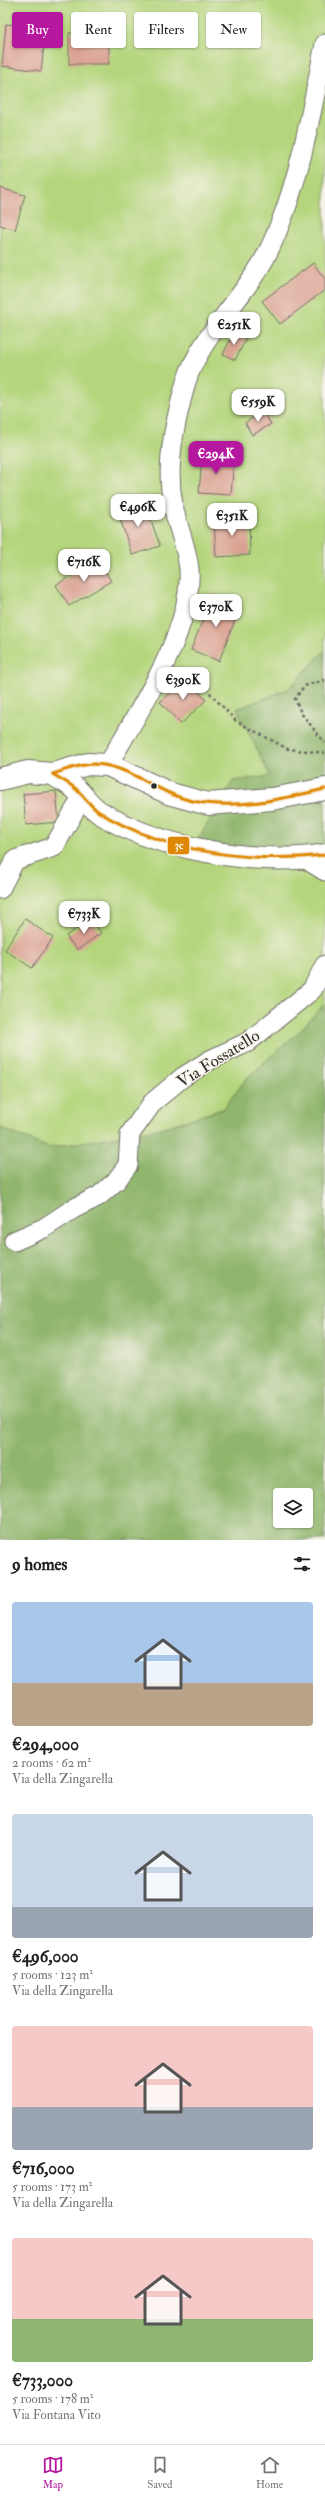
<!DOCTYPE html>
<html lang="en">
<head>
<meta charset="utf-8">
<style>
  :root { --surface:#fff; --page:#f2f2f2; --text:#202124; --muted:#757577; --line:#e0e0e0; --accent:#b5179e }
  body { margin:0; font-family:"IM FELL Double Pica",serif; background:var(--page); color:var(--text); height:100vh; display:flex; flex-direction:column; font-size:15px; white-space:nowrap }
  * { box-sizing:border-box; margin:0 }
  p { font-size:13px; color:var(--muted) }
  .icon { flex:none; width:22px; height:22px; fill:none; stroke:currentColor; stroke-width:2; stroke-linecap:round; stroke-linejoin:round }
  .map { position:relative; height:1540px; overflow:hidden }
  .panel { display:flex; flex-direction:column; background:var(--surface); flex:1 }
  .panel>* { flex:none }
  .hud { position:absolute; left:12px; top:12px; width:301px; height:36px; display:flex; gap:8px }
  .fabs { position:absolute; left:273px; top:1488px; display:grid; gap:8px }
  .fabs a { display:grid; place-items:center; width:40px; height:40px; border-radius:4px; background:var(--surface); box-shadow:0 1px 3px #0004; font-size:20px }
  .price { position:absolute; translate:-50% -34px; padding:0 9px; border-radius:8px; background:#fff; color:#222; font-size:13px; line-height:26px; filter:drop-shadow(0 1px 2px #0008) }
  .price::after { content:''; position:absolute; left:50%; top:24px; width:12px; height:9px; margin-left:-6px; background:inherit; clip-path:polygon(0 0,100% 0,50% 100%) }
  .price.on { background:var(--accent); color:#fff }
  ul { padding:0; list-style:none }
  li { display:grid; align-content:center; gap:8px; height:212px; padding:0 12px }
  li span { display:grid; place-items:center; height:124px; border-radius:4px; color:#555 }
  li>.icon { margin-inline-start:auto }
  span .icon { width:72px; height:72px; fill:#fffc; stroke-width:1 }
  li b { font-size:17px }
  h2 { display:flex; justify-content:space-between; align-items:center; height:48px; padding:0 12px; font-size:17px }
  .pill { padding:0 14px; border-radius:4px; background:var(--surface); box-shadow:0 1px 3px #0004; font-size:14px; line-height:36px }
  .pill.on { background:var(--accent); color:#fff }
  .menu { display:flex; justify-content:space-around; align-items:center; height:56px; border-top:1px solid var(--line); background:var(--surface); font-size:11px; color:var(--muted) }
  .menu a { display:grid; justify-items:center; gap:2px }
  .menu .on { color:var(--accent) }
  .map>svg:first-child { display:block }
  .green { fill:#b4d57c; stroke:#708054 }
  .forest { fill:#8fb66c; stroke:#5d704c; fill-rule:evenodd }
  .building { fill:#daa192 }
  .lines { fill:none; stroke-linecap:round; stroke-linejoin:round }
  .minor-casing { stroke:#706e65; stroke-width:21 }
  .tertiary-casing { stroke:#706e65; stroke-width:24 }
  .path { stroke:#706e65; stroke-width:2.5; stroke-dasharray:3 3; stroke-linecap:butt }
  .minor { stroke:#fff; stroke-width:19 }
  .tertiary { stroke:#fff; stroke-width:22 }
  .bus-1-casing { stroke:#f7f3e8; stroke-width:6 }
  .bus-1 { stroke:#df8806; stroke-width:3 }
  .bus-dot { fill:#2b2b2b; stroke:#f7f3e8; stroke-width:1.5 }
  .labels { text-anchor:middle; stroke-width:3; stroke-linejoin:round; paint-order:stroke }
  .street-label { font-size:17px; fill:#2b2b2b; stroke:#f7f3e8 }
  .line-badge { stroke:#f7f3e8; stroke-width:1.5 }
  .badge-label { font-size:11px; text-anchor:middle; font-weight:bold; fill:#fff }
</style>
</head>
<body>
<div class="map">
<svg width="325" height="1540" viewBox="0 0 325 1540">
  <rect width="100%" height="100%" fill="#f7f3e8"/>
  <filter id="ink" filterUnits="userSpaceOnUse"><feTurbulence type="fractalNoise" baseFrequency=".025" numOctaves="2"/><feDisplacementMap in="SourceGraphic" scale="8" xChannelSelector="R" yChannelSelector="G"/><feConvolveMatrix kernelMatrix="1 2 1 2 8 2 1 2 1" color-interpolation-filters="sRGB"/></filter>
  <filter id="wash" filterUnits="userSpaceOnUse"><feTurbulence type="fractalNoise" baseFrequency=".012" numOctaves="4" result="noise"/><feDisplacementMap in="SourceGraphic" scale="16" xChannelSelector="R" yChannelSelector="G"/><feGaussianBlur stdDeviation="0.9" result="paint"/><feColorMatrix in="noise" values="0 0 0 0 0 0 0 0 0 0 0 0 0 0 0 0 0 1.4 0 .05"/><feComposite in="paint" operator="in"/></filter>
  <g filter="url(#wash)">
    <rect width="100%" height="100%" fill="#f0e9d2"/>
    <!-- green -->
    <path class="green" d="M0 0H325V650L289 689 237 709 325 871V1003L302 1029 247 1078 223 1109 158 1129 49 1148 0 1128Z"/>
    <!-- forest -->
    <g class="forest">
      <path d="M325 650V871L193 848 233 781 270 776 237 709 289 689Z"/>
      <path d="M325 1003V1540H0V1128L49 1148 158 1129 223 1109 247 1078 302 1029ZM280 1495H306V1521H280Z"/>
    </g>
    <g id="blocks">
      <!-- building -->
      <g class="building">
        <path d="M6 24 46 28 41 71 2 66Z"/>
        <rect x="69" y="33" width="40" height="31"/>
        <path d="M0 188 25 195 15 230 0 225Z"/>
        <path d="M313 263 325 279V290L280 324 262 301Z"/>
        <path d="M234 333 246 339 235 360 223 354Z"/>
        <path d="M263 411 271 424 252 435 245 423Z"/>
        <path d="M202 455 234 457 231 495 199 493Z"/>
        <path d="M144 500 160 546 132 555 117 509Z"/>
        <path d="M249 517 250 555 216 557 214 518Z"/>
        <path d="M98 559 111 581 69 606 56 585Z"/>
        <path d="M213 594 241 605 219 661 191 650Z"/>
        <path d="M186 678 206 700 181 724 160 702Z"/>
        <path d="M56 791 59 822 26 825 23 794Z"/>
        <path d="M25 919 53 938 32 968 5 950Z"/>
        <path d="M91 919 101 933 77 950 66 936Z"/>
      </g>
    </g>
  </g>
  <g filter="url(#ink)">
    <use href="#blocks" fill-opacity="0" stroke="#706e65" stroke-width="1"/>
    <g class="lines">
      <!-- minor casing -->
      <g class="minor-casing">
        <g id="minor">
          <path d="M108 765C138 711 193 632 189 569 187 547 177 526 173 505 165 463 175 422 186 382 200 336 246 296 267 254 299 189 311 113 325 44"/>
          <path d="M304 858 325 871"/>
          <path d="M0 889 15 860 54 847 82 797"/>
          <path d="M14 1241 44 1228 73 1209 99 1196 116 1181 128 1165 130 1134 153 1102 183 1077 210 1060 248 1042 312 990 325 965"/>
        </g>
      </g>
      <!-- tertiary casing -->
      <g class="tertiary-casing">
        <g id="tertiary">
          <path d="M53 774C60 779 69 783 76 789 84 797 90 806 99 812 156 849 259 866 325 855"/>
          <path d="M0 779 28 772 53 774 88 764 108 765 171 794 208 804 272 799 325 789"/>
        </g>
      </g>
      <!-- path -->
      <g class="path">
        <path d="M181 672 197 679 236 721 288 749 325 753"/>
        <path d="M325 680 304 686 295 699 301 713 325 743"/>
      </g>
      <!-- minor -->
      <use href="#minor" class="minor"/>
      <!-- tertiary -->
      <use href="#tertiary" class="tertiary"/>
      <!-- bus-1 casing -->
      <g class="bus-1-casing">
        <g id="bus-1">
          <path d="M53 774C60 779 69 783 76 789 84 796 90 806 99 812 165 853 250 863 325 855"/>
          <path d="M53 774C66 770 80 764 94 764 130 765 158 794 193 801 237 810 282 799 325 789"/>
        </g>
      </g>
      <!-- bus-1 -->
      <use href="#bus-1" class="bus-1"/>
    </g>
  </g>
  <!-- markers -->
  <circle class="bus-dot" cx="154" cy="786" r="3.5"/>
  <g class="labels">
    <!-- street labels -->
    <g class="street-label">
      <text transform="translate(218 1058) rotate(-32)" y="6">Via Fossatello</text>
    </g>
  </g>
  <rect class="line-badge" x="167" y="836" width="23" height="19" rx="4" fill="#df8806"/>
  <g class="badge-label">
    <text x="179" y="849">3c</text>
  </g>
</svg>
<div class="fabs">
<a><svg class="icon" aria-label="layers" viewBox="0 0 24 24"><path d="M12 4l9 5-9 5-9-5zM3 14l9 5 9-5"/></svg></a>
</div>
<b class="price" style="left:234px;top:346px">€251K</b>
<b class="price" style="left:258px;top:423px">€559K</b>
<b class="price on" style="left:216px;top:475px">€294K</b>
<b class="price" style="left:138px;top:528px">€496K</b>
<b class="price" style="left:232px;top:537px">€351K</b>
<b class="price" style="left:84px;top:583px">€716K</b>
<b class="price" style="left:216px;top:628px">€370K</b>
<b class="price" style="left:183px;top:701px">€390K</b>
<b class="price" style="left:84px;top:935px">€733K</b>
<div class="hud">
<a class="pill on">Buy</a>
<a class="pill">Rent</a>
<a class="pill">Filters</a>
<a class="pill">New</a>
</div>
</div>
<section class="panel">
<h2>9 homes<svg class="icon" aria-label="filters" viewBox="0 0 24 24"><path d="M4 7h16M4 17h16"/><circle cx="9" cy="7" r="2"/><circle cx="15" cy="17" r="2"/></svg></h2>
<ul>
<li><span style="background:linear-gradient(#a9c7e8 65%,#b9a48a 0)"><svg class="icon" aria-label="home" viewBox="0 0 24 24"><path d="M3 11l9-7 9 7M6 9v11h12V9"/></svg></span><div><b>€294,000</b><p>2 rooms · 62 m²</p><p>Via della Zingarella</p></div></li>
<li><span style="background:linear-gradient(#c9d6e8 75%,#9aa5b1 0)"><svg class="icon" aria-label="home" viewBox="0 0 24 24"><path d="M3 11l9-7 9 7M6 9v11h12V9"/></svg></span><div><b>€496,000</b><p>5 rooms · 123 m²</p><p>Via della Zingarella</p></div></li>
<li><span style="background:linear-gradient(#f6c9c9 65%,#9aa5b1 0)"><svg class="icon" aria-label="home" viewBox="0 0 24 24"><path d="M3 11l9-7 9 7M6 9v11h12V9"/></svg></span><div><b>€716,000</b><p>5 rooms · 173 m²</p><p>Via della Zingarella</p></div></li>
<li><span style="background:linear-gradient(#f6c9c9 65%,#8fb573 0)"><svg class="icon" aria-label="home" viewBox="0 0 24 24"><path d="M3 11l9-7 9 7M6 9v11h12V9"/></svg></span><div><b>€733,000</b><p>5 rooms · 178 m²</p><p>Via Fontana Vito</p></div></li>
</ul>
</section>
<nav class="menu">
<a class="on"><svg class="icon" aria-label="map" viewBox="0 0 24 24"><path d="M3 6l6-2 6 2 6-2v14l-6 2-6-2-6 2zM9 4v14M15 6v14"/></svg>Map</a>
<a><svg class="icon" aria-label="saved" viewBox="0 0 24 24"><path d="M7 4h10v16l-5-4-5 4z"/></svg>Saved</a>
<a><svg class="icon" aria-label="home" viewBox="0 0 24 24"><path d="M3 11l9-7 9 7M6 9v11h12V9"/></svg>Home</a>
</nav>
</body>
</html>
